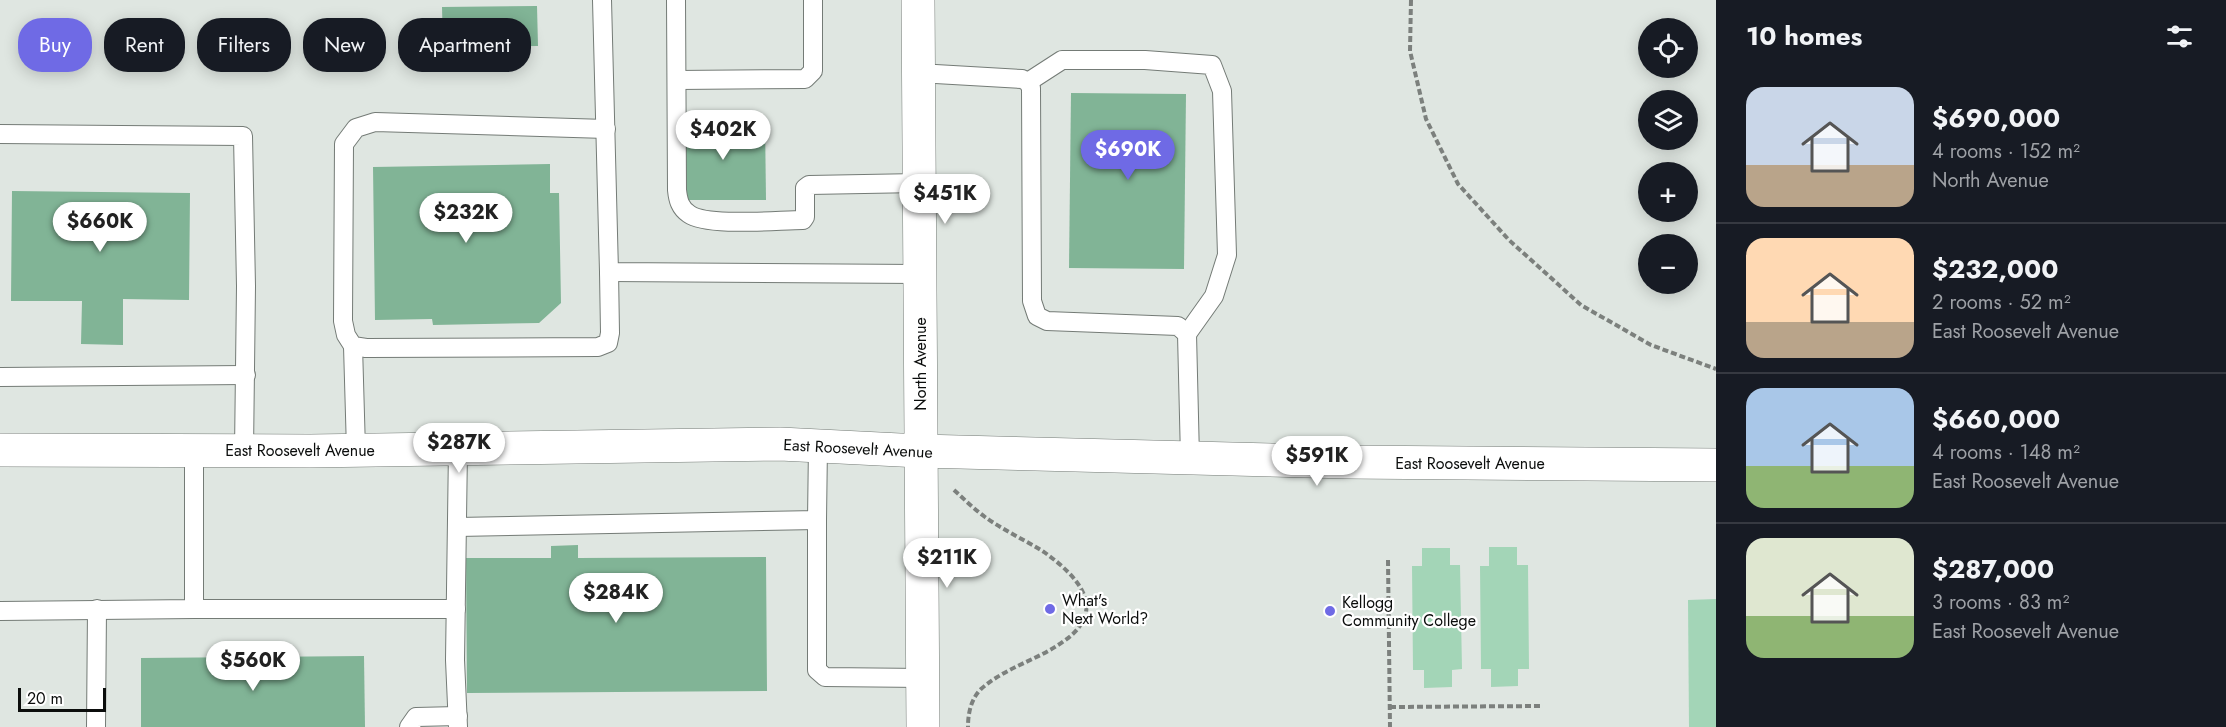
<!DOCTYPE html>
<html lang="en">
<head>
<meta charset="utf-8">
<style>
  :root { --surface:#171b24; --page:#20242c; --text:#f1f3f6; --muted:#9ea1a6; --line:#363941; --accent:#6f6ae5 }
  body { margin:0; font-family:Jost,sans-serif; background:var(--page); color:var(--text); height:100vh; display:flex; flex-direction:column; font-size:22px; white-space:nowrap }
  * { box-sizing:border-box; margin:0 }
  p { font-size:20px; color:var(--muted) }
  .icon { flex:none; width:33px; height:33px; fill:none; stroke:currentColor; stroke-width:2; stroke-linecap:round; stroke-linejoin:round }
  .map { position:relative; flex:1; overflow:hidden }
  .side { display:flex; flex-direction:column; background:var(--surface); width:510px }
  .side>* { flex:none }
  .banner { position:absolute; left:18px; top:18px; width:570px; height:54px; display:flex; gap:12px }
  .fabs { position:absolute; left:1638px; top:18px; display:grid; gap:12px }
  .fabs a { display:grid; place-items:center; width:60px; height:60px; border-radius:50%; background:var(--surface); box-shadow:0 3px 15px #0003; font-size:30px }
  .scale { position:absolute; left:18px; bottom:15px; width:88px; box-sizing:border-box; padding-left:6px; border:3px solid #0b0d0c; border-top:0; font-size:16px; line-height:21px; white-space:nowrap; color:#0b0d0c; -webkit-text-stroke:4px #fff; paint-order:stroke }
  .price { position:absolute; translate:-50% -51px; padding:0 14px; border-radius:21px; background:#fff; color:#222; font-size:20px; line-height:39px; filter:drop-shadow(0 2px 3px #0008) }
  .price::after { content:''; position:absolute; left:50%; top:36px; width:18px; height:14px; margin-left:-9px; background:inherit; clip-path:polygon(0 0,100% 0,50% 100%) }
  .price.active { background:var(--accent); color:#fff }
  ul { padding:0; list-style:none }
  li { display:flex; align-items:center; gap:18px; height:150px; padding:0 30px }
  li+li { border-top:2px solid var(--line) }
  li span { display:grid; place-items:center; flex:none; width:168px; height:120px; border-radius:18px; color:#555 }
  li>.icon { margin-inline-start:auto }
  span .icon { width:72px; height:72px; fill:#fffc; stroke-width:1 }
  li b { font-size:26px }
  h2 { display:flex; justify-content:space-between; align-items:center; height:72px; padding:0 30px; font-size:26px }
  .tag { padding:0 21px; border-radius:24px; background:var(--surface); box-shadow:0 3px 15px #0003; font-size:21px; line-height:54px }
  .tag.active { background:var(--accent); color:#fff }
  main { display:flex; flex:1; min-height:0 }
  .map>svg:first-child { display:block }
  .green { fill:#a3d5b7 }
  .building { fill:#81b496 }
  .lines { fill:none; stroke-linecap:round; stroke-linejoin:round }
  .service-casing { stroke:#747b76; stroke-width:20 }
  .minor-casing { stroke:#747b76; stroke-width:34 }
  .tertiary-casing { stroke:#747b76; stroke-width:34 }
  .path { stroke:#7c807d; stroke-width:4; stroke-dasharray:6 3; stroke-linecap:butt }
  .service { stroke:#fff; stroke-width:18 }
  .minor { stroke:#fff; stroke-width:33 }
  .tertiary { stroke:#fff; stroke-width:33 }
  .poi-dot { fill:#6f6ae5; stroke:#fff; stroke-width:2 }
  .labels { text-anchor:middle; stroke-width:4.5; stroke-linejoin:round; paint-order:stroke }
  .street-label { font-size:16px; fill:#0b0d0c; stroke:#fff }
  .poi-label { font-size:16px; fill:#0b0d0c; stroke:#fff; text-anchor:start }
</style>
</head>
<body>
<main>
<div class="map">
<svg width="1716" height="727" viewBox="0 0 1716 727">
  <rect width="100%" height="100%" fill="#dfe6e1"/>
  <!-- green -->
  <g class="green">
    <path d="M1489 547H1517V565H1528L1529 669H1518V686L1491 687V669H1481L1480 566H1489Z"/>
    <path d="M1422 548H1450V565H1460L1462 669 1452 670V687L1424 688V670H1413L1412 566H1422Z"/>
    <path d="M1716 599V727H1689L1688 600Z"/>
  </g>
  <!-- building -->
  <g class="building">
    <path d="M537 6 538 46 443 47 442 7Z"/>
    <path d="M1071 93 1186 94 1184 269 1069 268Z"/>
    <path d="M681 122H765L766 200H681Z"/>
    <path d="M550 164V193H559L561 303 539 323 433 325 432 319 375 320 373 167Z"/>
    <path d="M12 191 190 193 189 300 123 299V345L81 344 82 301H11Z"/>
    <path d="M578 545V558L766 557 767 691 467 693 466 558H551V546Z"/>
    <path d="M364 656 365 727H141V658Z"/>
  </g>
  <g class="lines">
    <!-- service casing -->
    <g class="service-casing">
      <g id="service">
        <path d="M602 0 609 272 919 274"/>
        <path d="M676 0 677 190C678 200 680 208 689 214 707 227 778 220 803 220L805 217V188L809 185 919 183"/>
        <path d="M918 73 1022 79 1028 82 1031 88 1032 301 1037 316 1047 321 1178 326 1187 334 1190 458"/>
        <path d="M677 80 805 79 813 71V0"/>
        <path d="M1028 82 1062 60H1145L1212 65 1222 91 1227 255 1214 296 1187 334"/>
        <path d="M606 129 375 122 356 128 344 144 343 321 346 335 353 346 366 348 598 347 608 343 610 333 609 272"/>
        <path d="M0 134 243 136 246 286 244 451"/>
        <path d="M353 346 356 450"/>
        <path d="M0 377 246 375"/>
        <path d="M817 520V670L825 677 923 678"/>
        <path d="M457 527 817 520 818 446"/>
        <path d="M194 609H456"/>
        <path d="M0 611 194 609V451"/>
        <path d="M96 727 97 609"/>
        <path d="M409 727 416 717 458 716"/>
        <path d="M458 727 455 660 458 449"/>
      </g>
    </g>
    <!-- minor casing -->
    <g class="minor-casing">
      <path id="minor" d="M0 450 310 451 780 444 920 451 1347 462 1716 465"/>
    </g>
    <!-- tertiary casing -->
    <g class="tertiary-casing">
      <path id="tertiary" d="M918 0 923 727"/>
    </g>
    <!-- path -->
    <g class="path">
      <path d="M1411 0 1410 51 1426 119 1458 184 1509 240 1581 305 1651 345 1716 369"/>
      <path d="M954 490C964 499 974 509 985 517 1003 530 1025 540 1044 552 1076 575 1110 609 1064 641 1038 660 1006 667 981 689 971 699 968 713 968 727"/>
      <path d="M1388 560 1390 727"/>
      <path d="M1390 707 1543 706"/>
    </g>
    <!-- service -->
    <use href="#service" class="service"/>
    <!-- minor -->
    <use href="#minor" class="minor"/>
    <!-- tertiary -->
    <use href="#tertiary" class="tertiary"/>
  </g>
  <!-- markers -->
  <g class="poi-dot">
    <circle cx="1050" cy="609" r="6"/>
    <circle cx="1330" cy="611" r="6"/>
  </g>
  <g class="labels">
    <!-- street labels -->
    <g class="street-label">
      <text transform="translate(920 364) rotate(-90)" y="6">North Avenue</text>
      <text transform="translate(858 448) rotate(3)" y="6">East Roosevelt Avenue</text>
      <text x="300" y="456">East Roosevelt Avenue</text>
      <text x="1470" y="469">East Roosevelt Avenue</text>
    </g>
    <!-- poi labels -->
    <g class="poi-label">
      <text x="1062" y="606">What's<tspan x="1062" dy="18">Next World?</tspan></text>
      <text x="1342" y="608">Kellogg<tspan x="1342" dy="18">Community College</tspan></text>
    </g>
  </g>
</svg>
<div class="fabs">
<a><svg class="icon" aria-label="locate" viewBox="0 0 24 24"><circle cx="12" cy="12" r="6"/><path d="M12 2v4M12 18v4M2 12h4M18 12h4"/></svg></a>
<a><svg class="icon" aria-label="layers" viewBox="0 0 24 24"><path d="M12 4l9 5-9 5-9-5zM3 14l9 5 9-5"/></svg></a>
<a>+</a>
<a>−</a>
</div>
<div class="scale">20 m</div>
<b class="price" style="left:723px;top:161px">$402K</b>
<b class="price active" style="left:1128px;top:181px">$690K</b>
<b class="price" style="left:945px;top:225px">$451K</b>
<b class="price" style="left:466px;top:244px">$232K</b>
<b class="price" style="left:100px;top:253px">$660K</b>
<b class="price" style="left:459px;top:474px">$287K</b>
<b class="price" style="left:1317px;top:487px">$591K</b>
<b class="price" style="left:947px;top:589px">$211K</b>
<b class="price" style="left:616px;top:624px">$284K</b>
<b class="price" style="left:253px;top:692px">$560K</b>
<div class="banner">
<a class="tag active">Buy</a>
<a class="tag">Rent</a>
<a class="tag">Filters</a>
<a class="tag">New</a>
<a class="tag">Apartment</a>
</div>
</div>
<section class="side">
<h2>10 homes<svg class="icon" aria-label="filters" viewBox="0 0 24 24"><path d="M4 7h16M4 17h16"/><circle cx="9" cy="7" r="2"/><circle cx="15" cy="17" r="2"/></svg></h2>
<ul>
<li><span style="background:linear-gradient(#c9d6e8 65%,#b9a48a 0)"><svg class="icon" aria-label="home" viewBox="0 0 24 24"><path d="M3 11l9-7 9 7M6 9v11h12V9"/></svg></span><div><b>$690,000</b><p>4 rooms · 152 m²</p><p>North Avenue</p></div></li>
<li><span style="background:linear-gradient(#ffd9b3 70%,#b9a48a 0)"><svg class="icon" aria-label="home" viewBox="0 0 24 24"><path d="M3 11l9-7 9 7M6 9v11h12V9"/></svg></span><div><b>$232,000</b><p>2 rooms · 52 m²</p><p>East Roosevelt Avenue</p></div></li>
<li><span style="background:linear-gradient(#a9c7e8 65%,#8fb573 0)"><svg class="icon" aria-label="home" viewBox="0 0 24 24"><path d="M3 11l9-7 9 7M6 9v11h12V9"/></svg></span><div><b>$660,000</b><p>4 rooms · 148 m²</p><p>East Roosevelt Avenue</p></div></li>
<li><span style="background:linear-gradient(#dfe7d0 65%,#8fb573 0)"><svg class="icon" aria-label="home" viewBox="0 0 24 24"><path d="M3 11l9-7 9 7M6 9v11h12V9"/></svg></span><div><b>$287,000</b><p>3 rooms · 83 m²</p><p>East Roosevelt Avenue</p></div></li>
</ul>
</section>
</main>
</body>
</html>
